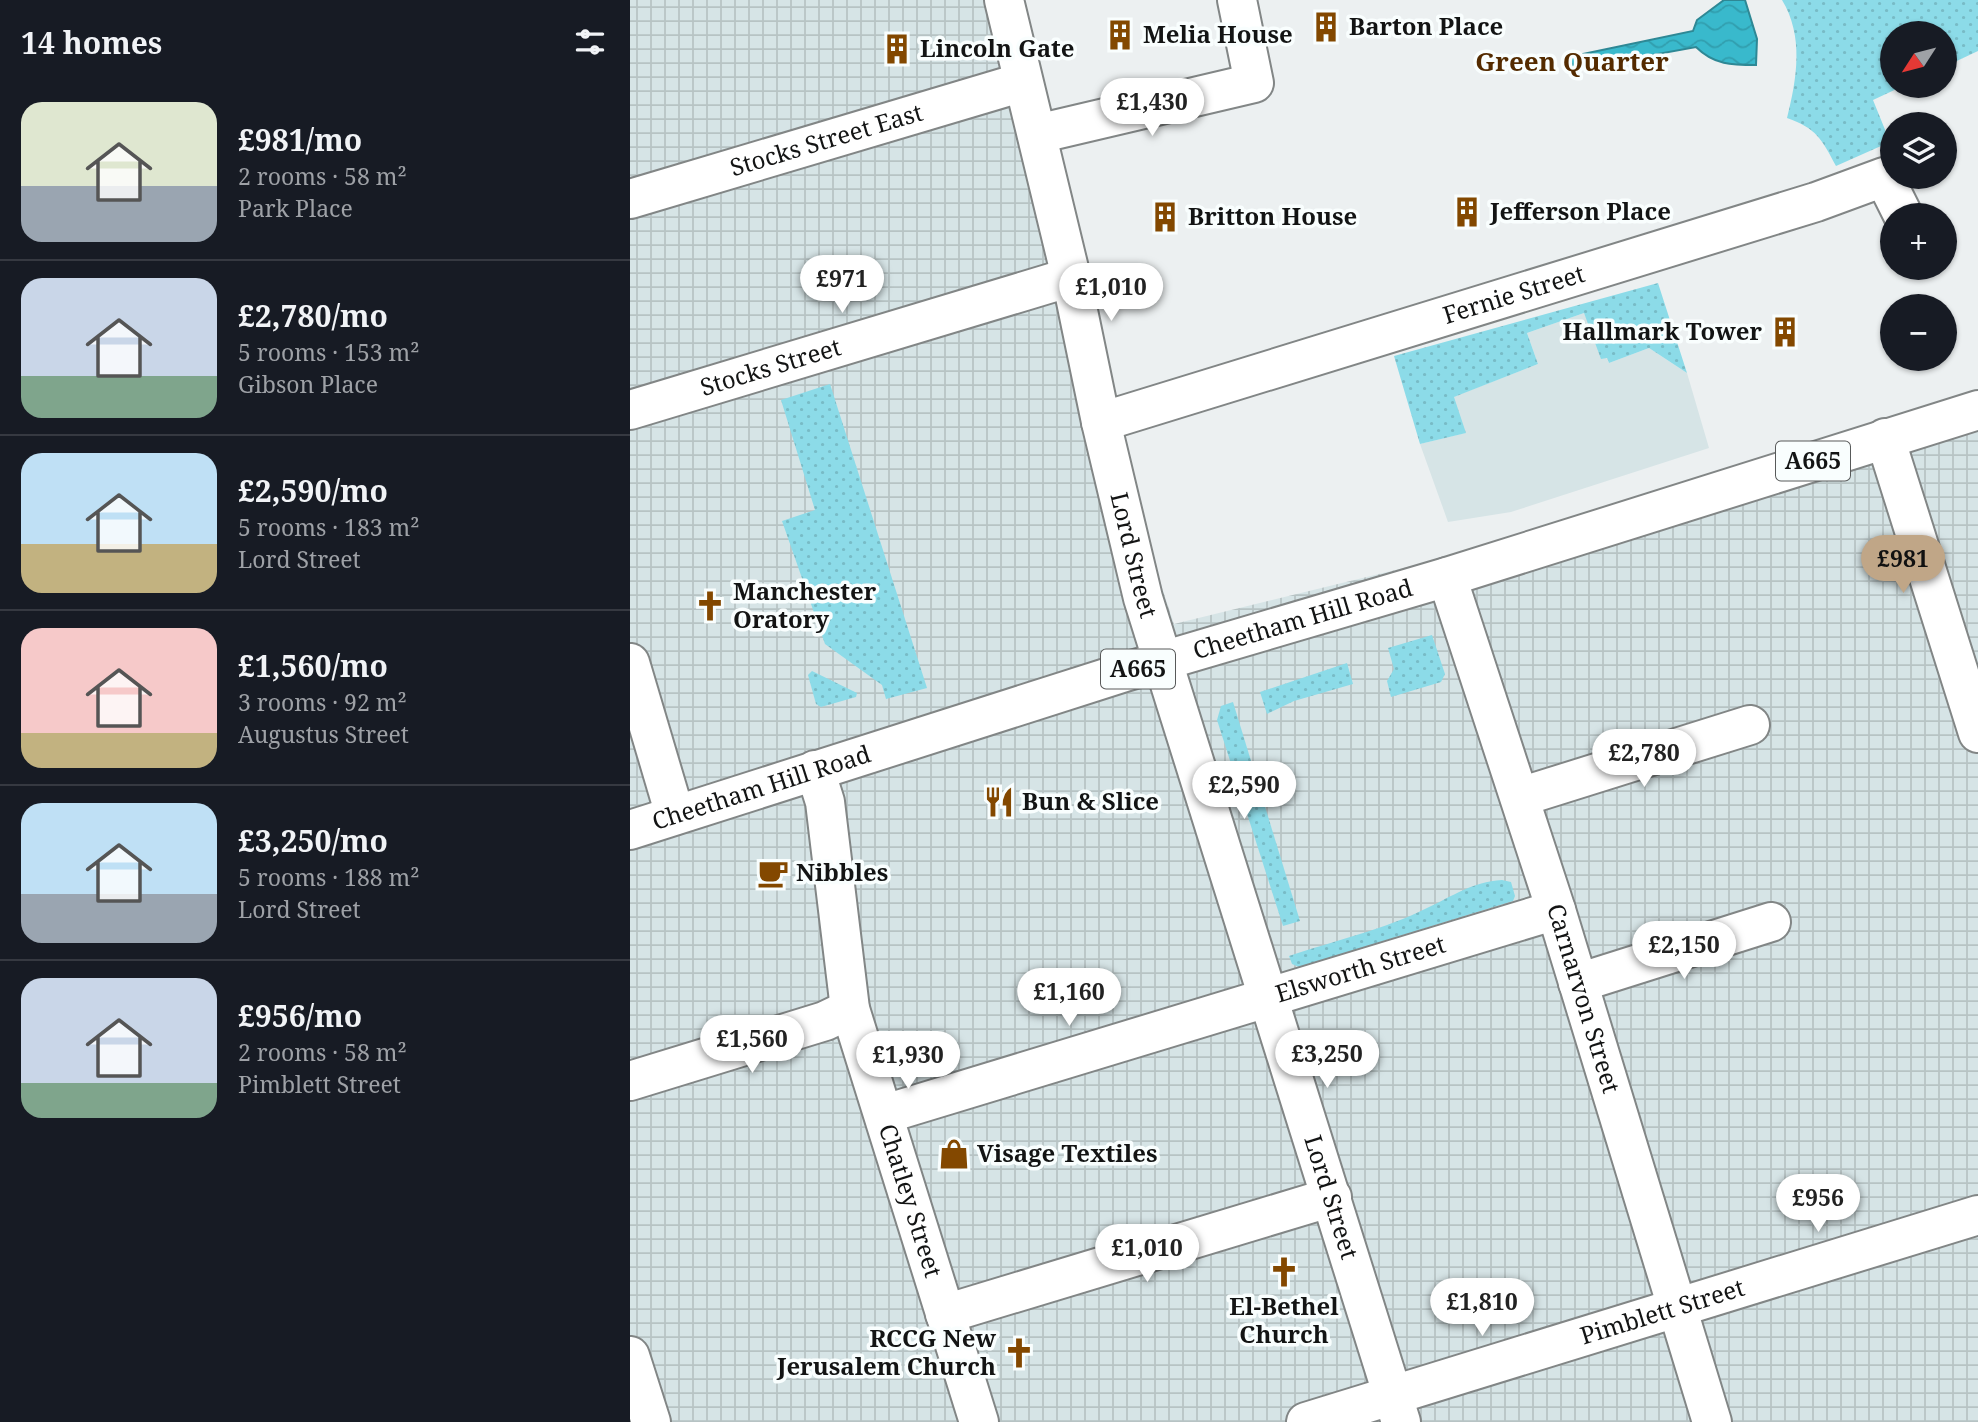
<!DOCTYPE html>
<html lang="en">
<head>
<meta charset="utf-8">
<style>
  :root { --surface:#171b24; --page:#20242c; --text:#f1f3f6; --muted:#9ea1a6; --line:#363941; --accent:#c0a687 }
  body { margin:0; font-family:"Noto Serif",serif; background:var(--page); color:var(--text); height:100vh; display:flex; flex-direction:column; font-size:26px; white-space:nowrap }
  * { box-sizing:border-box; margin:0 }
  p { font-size:23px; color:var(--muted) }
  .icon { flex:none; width:38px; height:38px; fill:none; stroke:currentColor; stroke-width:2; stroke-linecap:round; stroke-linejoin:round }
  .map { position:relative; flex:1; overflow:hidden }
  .panel { display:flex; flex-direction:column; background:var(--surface); width:630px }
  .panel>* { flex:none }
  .needle { width:46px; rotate:234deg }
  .buttons { position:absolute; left:1250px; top:21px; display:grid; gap:14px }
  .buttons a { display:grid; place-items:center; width:77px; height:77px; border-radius:50%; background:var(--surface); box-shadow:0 2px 5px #0004; font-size:35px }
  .price { position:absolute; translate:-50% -60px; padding:0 16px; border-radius:24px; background:#fff; color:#222; font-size:23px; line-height:46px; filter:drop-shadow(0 2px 4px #0008) }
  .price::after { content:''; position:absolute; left:50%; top:42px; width:21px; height:16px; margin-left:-10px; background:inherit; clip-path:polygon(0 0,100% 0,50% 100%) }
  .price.active { background:var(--accent); color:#111 }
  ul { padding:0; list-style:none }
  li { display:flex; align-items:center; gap:21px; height:175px; padding:0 21px }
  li+li { border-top:2px solid var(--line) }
  li span { display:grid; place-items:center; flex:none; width:196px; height:140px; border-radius:21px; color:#555 }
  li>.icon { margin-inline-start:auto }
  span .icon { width:84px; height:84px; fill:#fffc; stroke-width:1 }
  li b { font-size:30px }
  h2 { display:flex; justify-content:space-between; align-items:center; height:84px; padding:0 21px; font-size:30px }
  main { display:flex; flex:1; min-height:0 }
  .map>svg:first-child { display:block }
  .built { fill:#d6e4e6 }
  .industrial { fill:url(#industrial-grid) }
  .grass { fill:url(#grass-dots) }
  .water { fill:url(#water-waves); stroke:#2e8895; stroke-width:2 }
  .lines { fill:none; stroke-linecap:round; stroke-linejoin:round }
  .minor-casing { stroke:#828686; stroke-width:42 }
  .highway-casing { stroke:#828686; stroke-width:42 }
  .minor { stroke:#fff; stroke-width:38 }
  .highway { stroke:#fff; stroke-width:38 }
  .labels { text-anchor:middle; stroke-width:7; stroke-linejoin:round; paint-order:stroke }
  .shield { fill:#f9fefe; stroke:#585a5a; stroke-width:2 }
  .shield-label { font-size:23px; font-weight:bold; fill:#131414 }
  .poi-label { font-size:24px; font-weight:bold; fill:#131414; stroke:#f9fefe; text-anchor:start }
  .street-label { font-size:24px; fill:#131414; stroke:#f9fefe }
  .neighbourhood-label { font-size:26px; font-weight:bold; fill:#542b00; stroke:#f9fefe }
</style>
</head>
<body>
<main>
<section class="panel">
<h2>14 homes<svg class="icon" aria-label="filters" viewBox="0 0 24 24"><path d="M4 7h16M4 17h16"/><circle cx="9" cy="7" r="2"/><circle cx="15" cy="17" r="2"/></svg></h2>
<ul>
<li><span style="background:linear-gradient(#dfe7d0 60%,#9aa5b1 0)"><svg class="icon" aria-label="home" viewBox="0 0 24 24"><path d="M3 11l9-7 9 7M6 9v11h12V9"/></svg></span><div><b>£981/mo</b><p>2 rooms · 58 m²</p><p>Park Place</p></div></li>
<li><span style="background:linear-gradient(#c9d6e8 70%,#7fa58c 0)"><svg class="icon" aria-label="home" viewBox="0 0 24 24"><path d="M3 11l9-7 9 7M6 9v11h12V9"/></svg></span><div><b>£2,780/mo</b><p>5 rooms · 153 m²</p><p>Gibson Place</p></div></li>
<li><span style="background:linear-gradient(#bfe0f5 65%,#c2b280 0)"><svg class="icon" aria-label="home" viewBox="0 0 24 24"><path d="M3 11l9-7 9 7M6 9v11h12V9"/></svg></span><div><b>£2,590/mo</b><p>5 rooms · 183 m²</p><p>Lord Street</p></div></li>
<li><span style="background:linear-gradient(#f6c9c9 75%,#c2b280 0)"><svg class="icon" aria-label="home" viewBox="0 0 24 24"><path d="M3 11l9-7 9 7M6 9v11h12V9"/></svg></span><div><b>£1,560/mo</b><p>3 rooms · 92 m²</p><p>Augustus Street</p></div></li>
<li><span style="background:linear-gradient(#bfe0f5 65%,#9aa5b1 0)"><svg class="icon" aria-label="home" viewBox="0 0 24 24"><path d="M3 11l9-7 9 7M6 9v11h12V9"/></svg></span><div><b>£3,250/mo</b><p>5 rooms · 188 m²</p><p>Lord Street</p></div></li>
<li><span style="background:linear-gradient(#c9d6e8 75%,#7fa58c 0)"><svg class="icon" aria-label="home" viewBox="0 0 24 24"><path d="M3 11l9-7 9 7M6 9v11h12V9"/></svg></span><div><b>£956/mo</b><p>2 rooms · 58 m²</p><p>Pimblett Street</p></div></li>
</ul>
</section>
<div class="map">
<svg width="1348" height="1422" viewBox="0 0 1348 1422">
  <defs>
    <pattern id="industrial-grid" width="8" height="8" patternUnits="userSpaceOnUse" patternTransform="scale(1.75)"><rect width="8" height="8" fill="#d6e4e6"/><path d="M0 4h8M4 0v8" fill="none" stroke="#b7c3c4"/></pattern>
    <pattern id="grass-dots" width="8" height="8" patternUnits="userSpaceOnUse" patternTransform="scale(1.75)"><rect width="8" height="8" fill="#8cdbe8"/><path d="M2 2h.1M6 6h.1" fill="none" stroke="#78bbc6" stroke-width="1.8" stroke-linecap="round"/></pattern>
    <pattern id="water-waves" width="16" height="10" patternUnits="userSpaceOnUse" patternTransform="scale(1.75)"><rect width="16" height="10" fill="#39b9cc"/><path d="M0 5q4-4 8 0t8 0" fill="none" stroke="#319eae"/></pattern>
  </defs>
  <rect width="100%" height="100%" fill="#ecf0f1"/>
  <!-- built -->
  <path class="built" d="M954 313 979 363 1019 348 1057 373 1079 448 881 512 818 522 790 444 835 433 823 397 908 364 897 333Z"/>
  <!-- industrial -->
  <path class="industrial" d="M0 0H353L396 176 544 624 1348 428V1422H0Z"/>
  <!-- grass -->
  <g class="grass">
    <path d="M1152 0H1348V51L1314 67V33H1262V86H1273L1243 100 1260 142 1206 166C1191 138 1187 129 1157 118 1167 79 1174 36 1152 0Z"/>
    <path d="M1028 283 1057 373 1019 348 979 363 977 358 971 359 954 313 897 333 908 364 824 397 836 433 790 444 764 356Z"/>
    <path d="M200 384 297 688 256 699 252 685 195 644 152 521 185 510 151 400Z"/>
    <path d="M802 635 815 674 811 682 761 697 757 681 764 669 758 648Z"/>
    <path d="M717 663 723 684 664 701 637 714 630 692Z"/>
    <path d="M182 671 227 693 226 697 191 707 186 704 178 675Z"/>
    <path d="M603 702 670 921 653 926 587 720 591 706Z"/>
    <path d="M872 880 881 882 885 896 883 901 669 967 662 964 659 956C703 941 756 929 797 908 823 896 842 882 872 880Z"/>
  </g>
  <!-- water -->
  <path class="water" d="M1094 0H1115L1127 39 1126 65C1102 65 1084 65 1066 47L940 70 934 58 1063 31 1067 20Z"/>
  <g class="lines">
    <!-- minor casing -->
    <g class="minor-casing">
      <g id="minor">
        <path id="s1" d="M374 0 441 277 471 422 513 598 771 1422"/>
        <path d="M407 134 624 83 607 0"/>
        <path id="s2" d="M0 199 393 82"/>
        <path id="s3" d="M0 410 441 277"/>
        <path id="s4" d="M471 422 1186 202 1254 177 1273 215"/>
        <path d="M1255 438 1348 733"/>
        <path id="s5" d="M817 577 926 910 1082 1422"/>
        <path d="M0 663 45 815"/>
        <path id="s6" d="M185 770 195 802 220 1009 349 1422"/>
        <path d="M890 797 1120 725"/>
        <path d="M948 983 1141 922"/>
        <path d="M0 1081 195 1021 220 1009"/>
        <path id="s7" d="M255 1114 926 910"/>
        <path d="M315 1314 702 1197"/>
        <path d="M0 1356 21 1422"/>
        <path id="s8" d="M676 1422 1348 1215"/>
      </g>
    </g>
    <!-- highway casing -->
    <g class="highway-casing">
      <g id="highway">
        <path id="s9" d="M0 830 495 672 817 577 1348 410"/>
      </g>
    </g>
    <!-- minor -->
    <use href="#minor" class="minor"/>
    <!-- highway -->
    <use href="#highway" class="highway"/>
  </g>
  <!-- icons -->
  <defs>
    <g id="building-bare" transform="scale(2.415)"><path d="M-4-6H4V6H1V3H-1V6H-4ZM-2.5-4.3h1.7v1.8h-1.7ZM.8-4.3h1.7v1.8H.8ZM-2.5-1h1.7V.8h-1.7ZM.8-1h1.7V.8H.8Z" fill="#834800" stroke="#f9fefe" stroke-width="2.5" paint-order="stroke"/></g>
    <g id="church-bare" transform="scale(2.415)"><path d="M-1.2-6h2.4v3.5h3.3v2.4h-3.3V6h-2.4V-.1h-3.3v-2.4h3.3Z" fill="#834800" stroke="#f9fefe" stroke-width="2.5" paint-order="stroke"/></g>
    <g id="restaurant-bare" transform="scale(2.415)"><path d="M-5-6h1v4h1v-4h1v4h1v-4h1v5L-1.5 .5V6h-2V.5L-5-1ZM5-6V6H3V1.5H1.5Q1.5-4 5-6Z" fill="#834800" stroke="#f9fefe" stroke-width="2.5" paint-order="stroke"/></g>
    <g id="cafe-bare" transform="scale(2.415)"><path d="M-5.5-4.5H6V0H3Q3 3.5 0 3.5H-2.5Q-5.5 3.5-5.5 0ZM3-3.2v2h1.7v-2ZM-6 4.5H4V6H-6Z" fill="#834800" stroke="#f9fefe" stroke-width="2.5" paint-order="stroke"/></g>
    <g id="shop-bare" transform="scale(2.415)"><path d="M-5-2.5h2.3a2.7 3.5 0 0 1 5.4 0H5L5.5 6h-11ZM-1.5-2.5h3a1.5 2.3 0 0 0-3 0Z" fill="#834800" stroke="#f9fefe" stroke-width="2.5" paint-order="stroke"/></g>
  </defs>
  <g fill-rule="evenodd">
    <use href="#building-bare" x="696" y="27"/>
    <use href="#building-bare" x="490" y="35"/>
    <use href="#building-bare" x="267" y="49"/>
    <use href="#building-bare" x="837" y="212"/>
    <use href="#building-bare" x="535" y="217"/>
    <use href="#building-bare" x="1155" y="332"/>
    <use href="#church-bare" x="80" y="606"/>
    <use href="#restaurant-bare" x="369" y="802"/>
    <use href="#cafe-bare" x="143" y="873"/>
    <use href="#shop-bare" x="324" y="1154"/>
    <use href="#church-bare" x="654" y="1272"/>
    <use href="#church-bare" x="389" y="1353"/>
  </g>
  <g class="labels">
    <!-- shield labels -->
    <g class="shield">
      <rect x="1146" y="441.5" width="74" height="39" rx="5"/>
      <rect x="471" y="649.5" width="74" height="39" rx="5"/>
    </g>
    <g class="shield-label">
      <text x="1183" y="469">A665</text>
      <text x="508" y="677">A665</text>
    </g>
    <!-- poi labels -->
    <g class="poi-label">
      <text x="719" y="35">Barton Place</text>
      <text x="513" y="43">Melia House</text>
      <text x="290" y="57">Lincoln Gate</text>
      <text x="860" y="220">Jefferson Place</text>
      <text x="558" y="225">Britton House</text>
      <text x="1132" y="340" text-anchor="end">Hallmark Tower</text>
      <text x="103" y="600">Manchester<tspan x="103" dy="28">Oratory</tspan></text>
      <text x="392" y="810">Bun &amp; Slice</text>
      <text x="166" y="881">Nibbles</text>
      <text x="347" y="1162">Visage Textiles</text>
      <text x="654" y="1315" text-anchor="middle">El-Bethel<tspan x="654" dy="28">Church</tspan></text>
      <text x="366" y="1347" text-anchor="end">RCCG New<tspan x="366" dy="28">Jerusalem Church</tspan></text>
    </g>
    <!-- street labels -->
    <g class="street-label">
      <text dy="8" stroke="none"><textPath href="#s2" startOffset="205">Stocks Street East</textPath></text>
      <text dy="8" stroke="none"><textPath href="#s4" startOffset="432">Fernie Street</textPath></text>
      <text dy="8" stroke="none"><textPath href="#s3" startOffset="147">Stocks Street</textPath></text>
      <text dy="8" stroke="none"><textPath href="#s1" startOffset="570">Lord Street</textPath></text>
      <text dy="8" stroke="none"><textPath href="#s9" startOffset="705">Cheetham Hill Road</textPath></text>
      <text dy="8" stroke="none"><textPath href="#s9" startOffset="138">Cheetham Hill Road</textPath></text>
      <text dy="8" stroke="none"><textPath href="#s7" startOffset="497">Elsworth Street</textPath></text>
      <text dy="8" stroke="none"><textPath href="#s5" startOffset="443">Carnarvon Street</textPath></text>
      <text dy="8" stroke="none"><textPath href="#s1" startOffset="1242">Lord Street</textPath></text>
      <text dy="8" stroke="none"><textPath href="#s6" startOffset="443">Chatley Street</textPath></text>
      <text dy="8" stroke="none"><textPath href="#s8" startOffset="373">Pimblett Street</textPath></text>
    </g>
    <!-- neighbourhood labels -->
    <g class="neighbourhood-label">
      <text x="942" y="71">Green Quarter</text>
    </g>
  </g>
</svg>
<div class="buttons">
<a><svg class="needle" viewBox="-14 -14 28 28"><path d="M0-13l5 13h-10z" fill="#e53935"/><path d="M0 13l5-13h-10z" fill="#9ea1a6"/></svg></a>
<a><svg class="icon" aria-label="layers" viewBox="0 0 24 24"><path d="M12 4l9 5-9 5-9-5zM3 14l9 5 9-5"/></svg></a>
<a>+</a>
<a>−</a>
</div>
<b class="price" style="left:522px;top:138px">£1,430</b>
<b class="price" style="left:212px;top:315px">£971</b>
<b class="price" style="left:481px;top:323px">£1,010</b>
<b class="price active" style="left:1273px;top:595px">£981</b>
<b class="price" style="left:1014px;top:789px">£2,780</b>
<b class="price" style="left:614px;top:821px">£2,590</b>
<b class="price" style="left:1054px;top:981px">£2,150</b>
<b class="price" style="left:439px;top:1028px">£1,160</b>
<b class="price" style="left:122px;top:1075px">£1,560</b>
<b class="price" style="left:697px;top:1090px">£3,250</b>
<b class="price" style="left:278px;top:1091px">£1,930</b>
<b class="price" style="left:1188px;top:1234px">£956</b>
<b class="price" style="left:517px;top:1284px">£1,010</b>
<b class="price" style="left:852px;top:1338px">£1,810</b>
</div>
</main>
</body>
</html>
